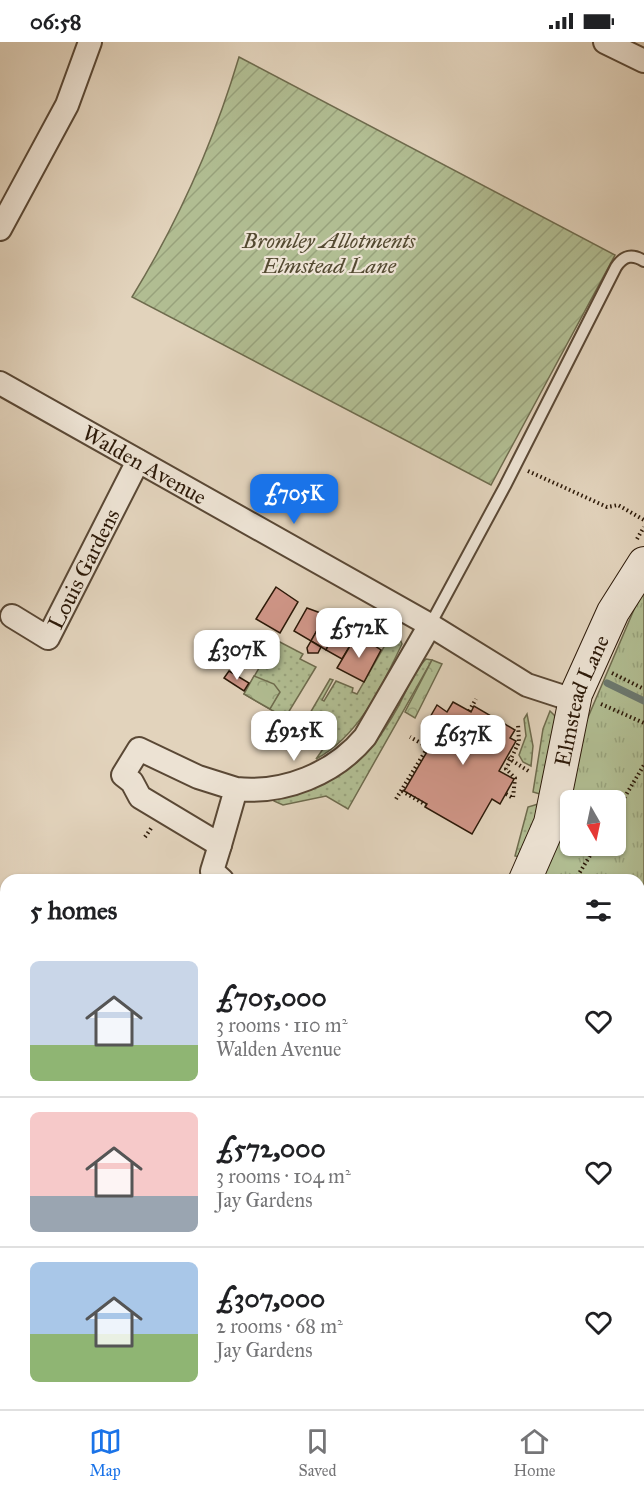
<!DOCTYPE html>
<html lang="en">
<head>
<meta charset="utf-8">
<style>
  :root { --surface:#fff; --page:#f6f6f6; --text:#202124; --muted:#757577; --line:#e0e0e0; --accent:#1a73e8 }
  body { margin:0; font-family:"IM FELL Great Primer",serif; background:var(--page); color:var(--text); height:100vh; display:flex; flex-direction:column; font-size:22px; white-space:nowrap }
  * { box-sizing:border-box; margin:0 }
  p { font-size:20px; color:var(--muted) }
  .icon { flex:none; width:33px; height:33px; fill:none; stroke:currentColor; stroke-width:2; stroke-linecap:round; stroke-linejoin:round }
  .map { position:relative; flex:1; overflow:hidden }
  .panel { position:absolute; left:0px; top:832px; width:645px; height:536px; display:flex; flex-direction:column; background:var(--surface); border-radius:18px 18px 0 0; box-shadow:0 2px 4px #0004 }
  .panel>* { flex:none }
  .needle { width:39px; rotate:171deg }
  .fabs { position:absolute; left:560px; top:748px; display:grid; gap:12px }
  .fabs a { display:grid; place-items:center; width:66px; height:66px; border-radius:9px; background:var(--surface); box-shadow:0 2px 4px #0004; font-size:30px }
  .price { position:absolute; translate:-50% -51px; padding:0 14px; border-radius:12px; background:#fff; color:#222; font-size:20px; line-height:39px; filter:drop-shadow(0 2px 3px #0008) }
  .price::after { content:''; position:absolute; left:50%; top:36px; width:18px; height:14px; margin-left:-9px; background:inherit; clip-path:polygon(0 0,100% 0,50% 100%) }
  .price.current { background:var(--accent); color:#fff }
  ul { padding:0; list-style:none }
  li { display:flex; align-items:center; gap:18px; height:150px; padding:0 30px }
  li+li { border-top:2px solid var(--line) }
  li span { display:grid; place-items:center; flex:none; width:168px; height:120px; border-radius:9px; color:#555 }
  li>.icon { margin-inline-start:auto }
  span .icon { width:72px; height:72px; fill:#fffc; stroke-width:1 }
  li b { font-size:26px }
  h2 { display:flex; justify-content:space-between; align-items:center; height:72px; padding:0 30px; font-size:26px }
  .status { display:flex; justify-content:space-between; align-items:center; height:42px; padding:0 30px; background:var(--surface); direction:ltr }
  .status svg { height:16px; fill:currentColor }
  .tab-bar { display:flex; justify-content:space-around; align-items:center; height:84px; border-top:2px solid var(--line); background:var(--surface); font-size:16px; color:var(--muted) }
  .tab-bar a { display:grid; justify-items:center; gap:3px }
  .tab-bar .current { color:var(--accent) }
  .map>svg:first-child { display:block }
  .grass { fill:url(#grass-dots); stroke:#6e6b4d; stroke-width:1.5 }
  .forest { fill:url(#forest-crowns); stroke:#6e6b4d; stroke-width:1.5 }
  .park { fill:url(#park-tufts); stroke:#6e6b4d; stroke-width:1.5; fill-rule:evenodd }
  .garden { fill:url(#garden-furrows); stroke:#6e6b4d; stroke-width:1.5 }
  .lines { fill:none; stroke-linecap:round; stroke-linejoin:round }
  .stream { stroke:#6b786f; stroke-width:7 }
  .building { fill:#d09688; stroke:#2c1908; stroke-width:1.5 }
  .lane-casing { stroke:#5a4835; stroke-width:14 }
  .street-casing { stroke:#5a4835; stroke-width:26 }
  .secondary-casing { stroke:#2c1908; stroke-width:34 }
  .primary-casing { stroke:#2c1908; stroke-width:36 }
  .path { stroke:#2c1908; stroke-width:4; stroke-dasharray:1.5 3; stroke-linecap:butt }
  .lane { stroke:#ece2d3; stroke-width:10 }
  .street { stroke:#ece2d3; stroke-width:22 }
  .secondary { stroke:#ece2d3; stroke-width:32 }
  .primary { stroke:#e1ba7e; stroke-width:33 }
  .labels { text-anchor:middle; stroke-width:4.5; stroke-linejoin:round; paint-order:stroke }
  .park-label { font-size:22px; font-style:italic; fill:#544a31; stroke:#ece2d3 }
  .street-label { font-size:22px; fill:#2c1908; stroke:#ece2d3 }
</style>
</head>
<body>
<div class="status"><b>06:58</b><svg viewBox="0 0 49 12"><path d="M0 12V9h3v3zM5 12V6h3v6zM10 12V3h3v9zM15 12V0h3v12zM26 1h20v11H26zM47 4h2v5h-2z"/></svg></div>
<div class="map">
<svg width="644" height="1367" viewBox="0 0 644 1367">
  <defs>
    <pattern id="grass-dots" width="8" height="8" patternUnits="userSpaceOnUse" patternTransform="scale(1.5)"><rect width="8" height="8" fill="#b1bd92"/><path d="M2 2h.1M6 6h.1" fill="none" stroke="#98a27c" stroke-width="1.8" stroke-linecap="round"/></pattern>
    <pattern id="forest-crowns" width="20" height="18" patternUnits="userSpaceOnUse" patternTransform="scale(1.5)"><rect width="20" height="18" fill="#b1bd92"/><path d="M2 6a3 3 0 1 1 6 0M12 15a3 3 0 1 1 6 0" fill="none" stroke="#98a27c"/></pattern>
    <pattern id="park-tufts" width="24" height="20" patternUnits="userSpaceOnUse" patternTransform="scale(1.5)"><rect width="24" height="20" fill="#b1bd92"/><path d="M3 7l-1-3M5 7V3M7 7l1-3M15 17l-1-3M17 17v-4M19 17l1-3" fill="none" stroke="#98a27c"/></pattern>
    <pattern id="garden-furrows" width="10" height="10" patternUnits="userSpaceOnUse" patternTransform="scale(1.5)"><rect width="10" height="10" fill="#b1bd92"/><path d="M-1 1l2-2M0 10L10 0M9 11l2-2" fill="none" stroke="#98a27c"/></pattern>
  </defs>
  <rect width="100%" height="100%" fill="#e2d3bc"/>
  <filter id="stains"><feTurbulence type="fractalNoise" baseFrequency=".00333" numOctaves="4"/><feColorMatrix values="0 0 0 0 .2 0 0 0 0 .09 0 0 0 0 .02 0 0 0 .5 -.17"/></filter>
  <radialGradient id="worn" r=".72"><stop offset=".6" stop-color="#630" stop-opacity="0"/><stop offset="1" stop-color="#630" stop-opacity=".3"/></radialGradient>
  <!-- grass -->
  <g class="grass">
    <path d="M249 590 267 600 270 606 276 598 303 612 300 617 316 625 285 676 244 652 263 619 255 615 248 624 235 616Z"/>
    <path d="M392 591 399 595 402 602C382 644 359 694 316 717L333 693 306 678 330 637 333 638 322 658 324 659 336 639 353 646 352 650 357 652Z"/>
    <path d="M426 617 432 618 348 767 326 754 283 763 274 759V756C341 738 364 726 398 665 406 650 414 629 426 617Z"/>
    <path d="M550 669 558 677 540 752 533 750 543 687Z"/>
    <path d="M527 672 533 704 531 724 523 720 519 713 526 694 524 677Z"/>
    <path d="M538 762 546 763 525 816 515 814 528 765Z"/>
    <path d="M0 1018 6 1025V1166L0 1159Z"/>
  </g>
  <!-- forest -->
  <g class="forest">
    <path d="M432 618 442 622 415 676 405 670Z"/>
    <path d="M254 634 274 642 280 650 270 667 244 652Z"/>
  </g>
  <!-- park -->
  <path class="park" d="M644 544V889L639 900V838H541L586 680ZM570 759H615V804H570Z"/>
  <!-- garden -->
  <path class="garden" d="M239 15 615 213 491 443 132 255C178 180 214 99 239 15Z"/>
  <g class="lines">
    <!-- stream -->
    <path class="stream" d="M607 641 644 659"/>
  </g>
  <!-- building -->
  <g class="building">
    <path d="M276 545 298 560 280 591 256 577Z"/>
    <path d="M307 566 326 573 311 599 294 589Z"/>
    <path d="M325 574 338 584 326 608 311 599Z"/>
    <path d="M338 584 357 592 342 617 326 608Z"/>
    <path d="M357 592 381 608 364 640 337 626Z"/>
    <path d="M311 599 321 605 318 611H308L307 606Z"/>
    <path d="M229 629 249 641 244 649 224 636Z"/>
    <path d="M453 660 471 670 474 664 515 688 510 696 516 699 499 729 514 737 500 762 492 757 472 792 425 765 427 762 404 749 428 708 434 709 430 705 440 692 425 684 437 663 447 670Z"/>
    <rect x="639" y="1205" width="5" height="19"/>
    <rect x="639" y="1224" width="5" height="21"/>
    <path d="M57 1362 59 1365 57 1367H28L24 1363Z"/>
    <path d="M421 1362H454L448 1367H425Z"/>
  </g>
  <g class="lines">
    <!-- lane casing -->
    <g class="lane-casing">
      <path id="lane" d="M430 583 505 444 616 225C624 213 633 212 644 219"/>
    </g>
    <!-- street casing -->
    <g class="street-casing">
      <g id="street">
        <path d="M605 0 644 19"/>
        <path d="M0 187 67 63 90 0"/>
        <path id="s1" d="M0 341 430 583 527 643 573 658"/>
        <path id="s2" d="M12 574 48 596 138 419"/>
        <path d="M236 747 198 735 139 707 123 733 132 740 140 755 220 803 236 747C284 752 334 732 365 695L430 583"/>
        <path d="M220 803 212 829 222 838"/>
        <path d="M639 922 644 911"/>
        <path d="M639 1018 644 1020"/>
        <path d="M639 1121 644 1115"/>
        <path d="M0 1178 6 1184"/>
        <path d="M639 1326 644 1332"/>
        <path d="M247 1362 255 1367"/>
      </g>
    </g>
    <!-- secondary casing -->
    <g class="secondary-casing">
      <g id="secondary">
        <path id="s3" d="M525 838 550 781 576 652 613 570 644 521"/>
        <path d="M126 1367 131 1362"/>
      </g>
    </g>
    <!-- primary casing -->
    <g class="primary-casing">
      <g id="primary">
        <path d="M0 983 6 990"/>
        <path d="M355 1362 359 1367"/>
      </g>
    </g>
    <!-- path -->
    <g class="path">
      <path d="M528 429 607 465 618 463 644 478"/>
      <path d="M637 497 644 485"/>
      <path d="M612 631 644 647"/>
      <path d="M601 662 644 681"/>
      <path d="M469 669 476 657"/>
      <path d="M508 716 530 730"/>
      <path d="M402 749 426 763"/>
      <path d="M506 752 513 756 515 736 506 727 519 700 518 682"/>
      <path d="M396 757 428 705 410 695"/>
      <path d="M615 771 644 723"/>
      <path d="M145 795 152 785"/>
      <path d="M575 838 596 804"/>
      <path d="M639 852 644 849"/>
      <path d="M639 970 644 973"/>
      <path d="M412 1362 416 1367"/>
      <path d="M203 1367 223 1362"/>
    </g>
    <!-- lane -->
    <use href="#lane" class="lane"/>
    <!-- street -->
    <use href="#street" class="street"/>
    <!-- secondary -->
    <use href="#secondary" class="secondary"/>
    <!-- primary -->
    <use href="#primary" class="primary"/>
  </g>
  <g class="labels">
    <!-- park labels -->
    <g class="park-label">
      <text x="329" y="206">Bromley Allotments<tspan x="329" dy="25">Elmstead Lane</tspan></text>
    </g>
    <!-- street labels -->
    <g class="street-label">
      <text dy="8" stroke="none"><textPath href="#s1" startOffset="166">Walden Avenue</textPath></text>
      <text dy="8" stroke="none"><textPath href="#s2" startOffset="120">Louis Gardens</textPath></text>
      <text dy="8" stroke="none"><textPath href="#s3" startOffset="189">Elmstead Lane</textPath></text>
    </g>
  </g>
  <rect width="100%" height="100%" filter="url(#stains)"/>
  <rect width="100%" height="100%" fill="url(#worn)"/>
</svg>
<div class="fabs">
<a><svg class="needle" viewBox="-14 -14 28 28"><path d="M0-13l5 13h-10z" fill="#e53935"/><path d="M0 13l5-13h-10z" fill="#757577"/></svg></a>
</div>
<b class="price current" style="left:294px;top:483px">£705K</b>
<b class="price" style="left:359px;top:617px">£572K</b>
<b class="price" style="left:237px;top:639px">£307K</b>
<b class="price" style="left:294px;top:720px">£925K</b>
<b class="price" style="left:463px;top:724px">£637K</b>
<section class="panel">
<h2>5 homes<svg class="icon" aria-label="filters" viewBox="0 0 24 24"><path d="M4 7h16M4 17h16"/><circle cx="9" cy="7" r="2"/><circle cx="15" cy="17" r="2"/></svg></h2>
<ul>
<li><span style="background:linear-gradient(#c9d6e8 70%,#8fb573 0)"><svg class="icon" aria-label="home" viewBox="0 0 24 24"><path d="M3 11l9-7 9 7M6 9v11h12V9"/></svg></span><div><b>£705,000</b><p>3 rooms · 110 m²</p><p>Walden Avenue</p></div><svg class="icon" aria-label="heart" viewBox="0 0 24 24"><path d="M12 20l-8-8c-3-5 5-10 8-4 3-6 11-1 8 4z"/></svg></li>
<li><span style="background:linear-gradient(#f6c9c9 70%,#9aa5b1 0)"><svg class="icon" aria-label="home" viewBox="0 0 24 24"><path d="M3 11l9-7 9 7M6 9v11h12V9"/></svg></span><div><b>£572,000</b><p>3 rooms · 104 m²</p><p>Jay Gardens</p></div><svg class="icon" aria-label="heart" viewBox="0 0 24 24"><path d="M12 20l-8-8c-3-5 5-10 8-4 3-6 11-1 8 4z"/></svg></li>
<li><span style="background:linear-gradient(#a9c7e8 60%,#8fb573 0)"><svg class="icon" aria-label="home" viewBox="0 0 24 24"><path d="M3 11l9-7 9 7M6 9v11h12V9"/></svg></span><div><b>£307,000</b><p>2 rooms · 68 m²</p><p>Jay Gardens</p></div><svg class="icon" aria-label="heart" viewBox="0 0 24 24"><path d="M12 20l-8-8c-3-5 5-10 8-4 3-6 11-1 8 4z"/></svg></li>
</ul>
</section>
</div>
<nav class="tab-bar">
<a class="current"><svg class="icon" aria-label="map" viewBox="0 0 24 24"><path d="M3 6l6-2 6 2 6-2v14l-6 2-6-2-6 2zM9 4v14M15 6v14"/></svg>Map</a>
<a><svg class="icon" aria-label="saved" viewBox="0 0 24 24"><path d="M7 4h10v16l-5-4-5 4z"/></svg>Saved</a>
<a><svg class="icon" aria-label="home" viewBox="0 0 24 24"><path d="M3 11l9-7 9 7M6 9v11h12V9"/></svg>Home</a>
</nav>
</body>
</html>
